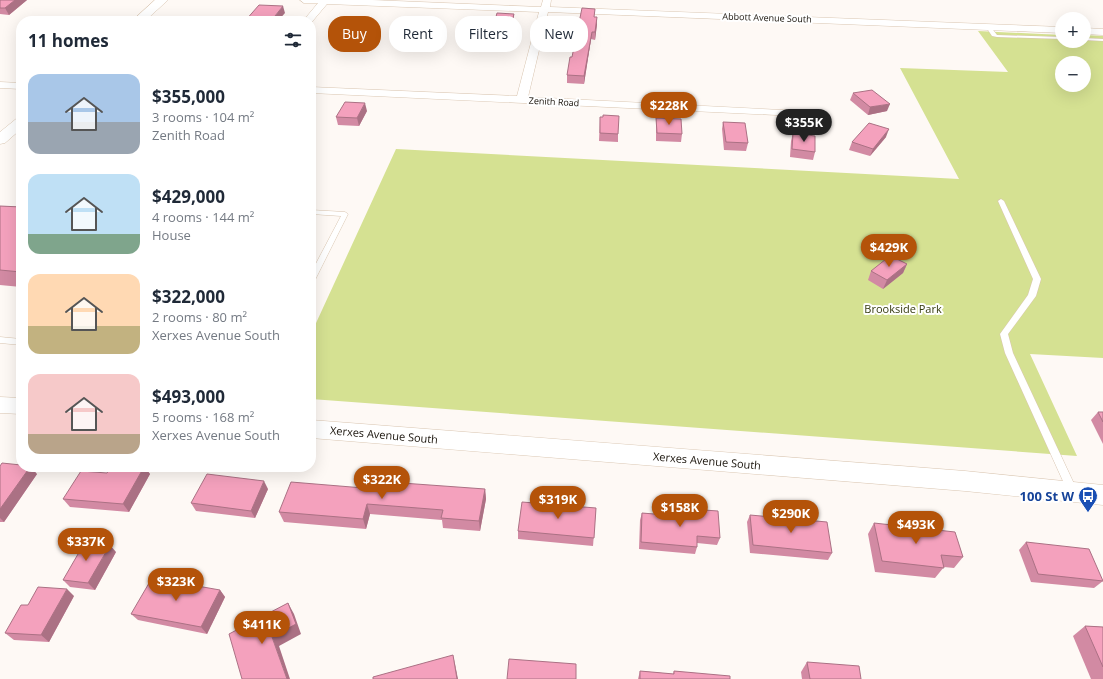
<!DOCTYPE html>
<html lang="en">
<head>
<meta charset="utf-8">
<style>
  :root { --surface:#fff; --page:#f6f6f7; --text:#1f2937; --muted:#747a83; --accent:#b45309 }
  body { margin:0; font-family:"Open Sans",sans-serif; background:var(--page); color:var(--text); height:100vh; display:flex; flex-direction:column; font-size:15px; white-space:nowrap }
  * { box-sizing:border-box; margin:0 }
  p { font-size:13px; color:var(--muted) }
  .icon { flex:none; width:22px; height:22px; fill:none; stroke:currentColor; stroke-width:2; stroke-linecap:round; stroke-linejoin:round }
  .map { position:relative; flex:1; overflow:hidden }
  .details { position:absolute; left:16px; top:16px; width:300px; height:456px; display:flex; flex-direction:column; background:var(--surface); border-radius:16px; box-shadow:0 4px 16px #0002 }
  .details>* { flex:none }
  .hud { position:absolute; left:328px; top:16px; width:380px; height:36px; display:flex; gap:8px }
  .buttons { position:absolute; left:1055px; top:12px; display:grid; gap:8px }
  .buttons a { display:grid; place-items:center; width:36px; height:36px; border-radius:50%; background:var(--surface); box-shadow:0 4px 16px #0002; font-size:20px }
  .price { position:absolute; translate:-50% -34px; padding:0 9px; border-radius:14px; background:var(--accent); color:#fff; font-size:13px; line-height:26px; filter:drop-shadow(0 1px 2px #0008) }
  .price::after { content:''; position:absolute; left:50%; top:24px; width:12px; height:9px; margin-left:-6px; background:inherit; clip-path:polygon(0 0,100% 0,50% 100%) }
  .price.selected { background:#222; color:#fff }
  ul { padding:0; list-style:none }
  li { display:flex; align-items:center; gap:12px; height:100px; padding:0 12px }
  li span { display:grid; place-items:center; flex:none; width:112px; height:80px; border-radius:12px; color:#555 }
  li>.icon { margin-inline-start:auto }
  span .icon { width:48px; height:48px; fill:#fffc; stroke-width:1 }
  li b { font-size:17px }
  h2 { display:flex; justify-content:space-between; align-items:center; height:48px; padding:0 12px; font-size:17px }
  .tag { padding:0 14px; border-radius:16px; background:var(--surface); box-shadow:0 4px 16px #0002; font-size:14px; line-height:36px }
  .tag.selected { background:var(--accent); color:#fff }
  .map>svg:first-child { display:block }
  .green { fill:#d5e192; fill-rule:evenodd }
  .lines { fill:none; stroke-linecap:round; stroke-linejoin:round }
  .service-casing { stroke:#d9c5b0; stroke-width:1 }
  .minor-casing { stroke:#d9c5b0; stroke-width:1 }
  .tertiary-casing { stroke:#d9c5b0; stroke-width:1 }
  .service { fill:#fff; fill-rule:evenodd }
  .minor { fill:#fff; fill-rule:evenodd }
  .tertiary { fill:#fff; fill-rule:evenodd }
  .wall { fill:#d28aa3 }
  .shaded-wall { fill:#ab7184 }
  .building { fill:#f4a1bd; stroke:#ab7184 }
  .labels { text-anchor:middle; stroke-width:4; stroke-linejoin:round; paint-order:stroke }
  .far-street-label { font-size:9px; fill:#171109; stroke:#fff }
  .park-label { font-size:11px; fill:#353a0f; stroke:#fff }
  .street-label { font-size:11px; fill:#171109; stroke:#fff }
  .near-transit-label { font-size:13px; font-weight:bold; fill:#164399; stroke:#fff; text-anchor:end }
</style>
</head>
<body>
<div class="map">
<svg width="1103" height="679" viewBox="0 0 1103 679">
  <rect width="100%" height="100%" fill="#fef9f5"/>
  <!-- green -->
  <path class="green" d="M978 31 1062 35V41H1084V35L1103 36V358L1030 354 1077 456 311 399V334L396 149 959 179 900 68 1008 72ZM1062 63H1084V85H1062Z"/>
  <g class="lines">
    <!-- service casing -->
    <g class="service-casing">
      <g id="service">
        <path d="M986 26H990L997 35 1062 37V39L997 37 992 36 986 27Z"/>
        <path d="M1084 38 1103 39V41L1084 40Z"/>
        <path d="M1001 199 1004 201 1041 279 1036 296 1008 334 1013 353 1077 490 1075 493 1072 494 1069 493 1067 490 1005 353 1000 334 1028 295 1033 279 998 201Z"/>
        <path d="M311 210 345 212 348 214 315 280 311 282V273L341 216 311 214Z"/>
        <path d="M0 337 21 339V345L0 343Z"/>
      </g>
    </g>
    <!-- minor casing -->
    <g class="minor-casing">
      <g id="minor">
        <path d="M300 0H372L541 7 543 0H551L550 7 1062 27V33L548 12 528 97 801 111 803 113 801 115 797 116 311 93V87L517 96 539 12 327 4 311 23V21H303L318 3H304Z"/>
        <path d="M1084 28 1103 29V35L1084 34Z"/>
        <path d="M0 82 21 83V89L0 88Z"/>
      </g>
    </g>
    <!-- tertiary casing -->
    <g class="tertiary-casing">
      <g id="tertiary">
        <path d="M155 0H168L145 21H132Z"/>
        <path d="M21 118V129L5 143 0 144V132L16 119Z"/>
        <path d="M0 397 21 398V414L0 413Z"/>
        <path d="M311 420 965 471 1103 485V505L965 491 311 438Z"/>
      </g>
    </g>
    <!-- service -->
    <use href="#service" class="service"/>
    <!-- minor -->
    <use href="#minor" class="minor"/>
    <!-- tertiary -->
    <use href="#tertiary" class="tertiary"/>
  </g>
  <!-- wall -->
  <g class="wall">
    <path d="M0 0H27L9 15 0 14Z"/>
    <path d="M514 14V21L510 36 493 35V28Z"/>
    <path d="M595 17 597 24 595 40 591 39 584 84 567 83V75Z"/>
    <path d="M853 93 887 111 868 115 850 100Z"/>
    <path d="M367 111 359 126 338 125 336 117Z"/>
    <path d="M600 117 618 134V142L599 141Z"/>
    <path d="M656 118 682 134 681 142 656 141Z"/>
    <path d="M723 122 748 143 746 151 724 150 722 129Z"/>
    <path d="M793 133 815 152 813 160 790 157 791 141Z"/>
    <path d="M886 137 870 156 849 150 852 142Z"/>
    <path d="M0 206 21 207V287L0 285Z"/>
    <path d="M907 264 903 273 883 289 868 280 871 271Z"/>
    <path d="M1098 412H1103V444L1091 420Z"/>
    <path d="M0 466 37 474 4 522H0Z"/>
    <path d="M111 467H145L150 474 129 512 70 507 63 499 107 473Z"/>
    <path d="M268 489 255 518 196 511 191 503Z"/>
    <path d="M485 489 486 499 480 531 443 528 442 520 370 514 366 529 284 522 279 512 400 491Z"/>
    <path d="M596 508 593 546 518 539V531Z"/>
    <path d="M690 509 720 538 717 545 697 543V547L695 554 639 549 640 520 642 513 688 517Z"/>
    <path d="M750 515 832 553 828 560 750 553 747 522Z"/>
    <path d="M874 523 963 557 954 568 944 567 935 578 875 572 868 534Z"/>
    <path d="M1026 542 1103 581 1094 588 1031 582 1019 550Z"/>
    <path d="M116 552 95 590 70 587 63 580Z"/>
    <path d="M220 590 225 597 207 634 138 620 131 614Z"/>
    <path d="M74 596 49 642 14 640 5 633Z"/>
    <path d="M1085 626 1103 627V679H1091L1073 636Z"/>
    <path d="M807 662 861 679H802L801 672Z"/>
    <path d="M640 671 673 674 674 671 730 679H638Z"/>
  </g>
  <!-- shaded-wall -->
  <g class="shaded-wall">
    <path d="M15 0H27L9 15 5 8Z"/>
    <path d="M283 6 285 13 278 21H271Z"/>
    <path d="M514 14V21L510 36V29Z"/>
    <path d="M597 17V24L595 40V32Z"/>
    <path d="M592 32 591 39 584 84V76Z"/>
    <path d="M365 103 367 111 359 126 357 118Z"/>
    <path d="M890 104 887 111 868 115 870 107Z"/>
    <path d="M889 129 886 137 870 156 873 149Z"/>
    <path d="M907 264 903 273 883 289 887 280Z"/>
    <path d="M30 467H31L37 474 4 522 0 518V509Z"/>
    <path d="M144 467 150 474 129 512 123 504Z"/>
    <path d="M264 481 268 489 255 518 251 511Z"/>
    <path d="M485 489 486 499 480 531 479 521Z"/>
    <path d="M367 504 370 514 366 529 363 519Z"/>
    <path d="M110 545 116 552 95 590 88 583Z"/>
    <path d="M67 589 74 596 49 642 41 635Z"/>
    <path d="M220 590 225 597 207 634 201 627Z"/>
    <path d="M288 603 294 614 301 634 279 646 290 679H287L272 637Z"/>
    <path d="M453 655 455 664 458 679H457Z"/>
  </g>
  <!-- building -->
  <g class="building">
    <path d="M0 0H15L5 8H0Z"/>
    <path d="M259 5 283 6 271 21H245Z"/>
    <path d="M582 8 595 9 594 17H597L595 32H592L584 76 567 75 570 57H572Z"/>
    <path d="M497 13 514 14 510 29 493 28Z"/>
    <path d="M872 90 890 104 870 107 853 93Z"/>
    <path d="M345 102 365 103 357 118 336 117Z"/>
    <path d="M603 115 619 116 618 134 600 133V117H603Z"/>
    <path d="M656 118 681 119 682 134 657 133Z"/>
    <path d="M723 122 745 123 748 143 726 142Z"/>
    <path d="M869 123 889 129 873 149 852 142Z"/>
    <path d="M793 133 815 136V152L792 149Z"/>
    <path d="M0 206 21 207V272L0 270Z"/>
    <path d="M891 256 907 264 887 280 871 271 886 259Z"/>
    <path d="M1098 412H1103V422Z"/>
    <path d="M2 463 21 465V467H30L0 509V466Z"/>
    <path d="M111 467H144L123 504 63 499 81 471 107 473Z"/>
    <path d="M207 474 264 481 251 511 191 503Z"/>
    <path d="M291 482 400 491 402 483 485 489 479 521 441 518 443 510 367 504 363 519 279 512Z"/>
    <path d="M522 502 596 508 594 538 518 531Z"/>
    <path d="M690 509 718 511 720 538 697 536V547L641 542 642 513 690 517Z"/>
    <path d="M750 515 827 522 832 553 753 545Z"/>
    <path d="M874 523 955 532 963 557 941 555 944 568 882 561Z"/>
    <path d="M85 542 110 545 88 583 63 580Z"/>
    <path d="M1026 542 1089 549 1103 581 1038 574Z"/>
    <path d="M152 578 220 590 201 627 131 614Z"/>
    <path d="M38 587 67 589 41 635 5 633 21 605H28Z"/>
    <path d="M288 603 296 624 272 637 287 679H242L229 634Z"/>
    <path d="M1085 626 1103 627V667Z"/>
    <path d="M453 655 457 679H373V677Z"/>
    <path d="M509 659 576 664V679H507Z"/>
    <path d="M807 662 859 666 861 679H810Z"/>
    <path d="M640 671 674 674V671L730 676V679H640Z"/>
  </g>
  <!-- icons -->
  <defs>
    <g id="bus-pin" transform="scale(1)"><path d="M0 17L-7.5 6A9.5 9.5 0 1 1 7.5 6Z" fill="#1a4fb4" stroke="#fff"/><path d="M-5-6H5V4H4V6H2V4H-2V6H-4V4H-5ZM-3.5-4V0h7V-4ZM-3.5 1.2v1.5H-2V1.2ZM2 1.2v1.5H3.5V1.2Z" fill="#fff"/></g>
  </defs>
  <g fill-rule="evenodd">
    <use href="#bus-pin" x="1088" y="496"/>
  </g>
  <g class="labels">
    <!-- far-street labels -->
    <g class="far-street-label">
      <text transform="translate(767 18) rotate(2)" y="3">Abbott Avenue South</text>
      <text transform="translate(554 102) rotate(3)" y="3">Zenith Road</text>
    </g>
    <!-- park labels -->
    <g class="park-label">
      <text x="903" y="313">Brookside Park</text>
    </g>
    <!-- street labels -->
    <g class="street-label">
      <text transform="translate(384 435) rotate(5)" y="4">Xerxes Avenue South</text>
      <text transform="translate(707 461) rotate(5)" y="4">Xerxes Avenue South</text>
    </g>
    <!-- near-transit labels -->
    <g class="near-transit-label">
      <text x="1074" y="501">100 St W</text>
    </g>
  </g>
</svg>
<div class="buttons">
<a>+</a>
<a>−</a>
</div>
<b class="price" style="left:669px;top:126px">$228K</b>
<b class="price selected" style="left:804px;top:143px">$355K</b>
<b class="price" style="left:889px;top:268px">$429K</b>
<b class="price" style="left:382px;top:500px">$322K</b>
<b class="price" style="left:558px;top:520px">$319K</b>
<b class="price" style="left:680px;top:528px">$158K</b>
<b class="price" style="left:791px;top:534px">$290K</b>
<b class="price" style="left:916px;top:545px">$493K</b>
<b class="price" style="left:86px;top:562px">$337K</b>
<b class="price" style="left:176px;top:602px">$323K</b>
<b class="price" style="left:262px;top:645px">$411K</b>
<div class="hud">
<a class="tag selected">Buy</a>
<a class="tag">Rent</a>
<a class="tag">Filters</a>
<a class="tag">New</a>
</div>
<section class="details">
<h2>11 homes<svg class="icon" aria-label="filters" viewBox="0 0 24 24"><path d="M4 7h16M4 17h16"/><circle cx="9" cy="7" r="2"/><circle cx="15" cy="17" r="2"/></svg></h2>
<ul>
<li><span style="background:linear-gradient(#a9c7e8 60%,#9aa5b1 0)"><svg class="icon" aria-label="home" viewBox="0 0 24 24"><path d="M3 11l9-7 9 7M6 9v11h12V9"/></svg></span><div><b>$355,000</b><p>3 rooms · 104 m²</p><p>Zenith Road</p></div></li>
<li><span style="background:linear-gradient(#bfe0f5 75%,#7fa58c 0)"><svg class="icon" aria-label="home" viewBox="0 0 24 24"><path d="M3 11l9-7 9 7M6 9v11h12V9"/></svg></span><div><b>$429,000</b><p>4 rooms · 144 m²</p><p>House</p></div></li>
<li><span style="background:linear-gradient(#ffd9b3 65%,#c2b280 0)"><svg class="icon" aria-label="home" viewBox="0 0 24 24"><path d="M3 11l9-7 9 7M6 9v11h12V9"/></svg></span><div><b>$322,000</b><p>2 rooms · 80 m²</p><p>Xerxes Avenue South</p></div></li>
<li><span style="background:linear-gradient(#f6c9c9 75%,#b9a48a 0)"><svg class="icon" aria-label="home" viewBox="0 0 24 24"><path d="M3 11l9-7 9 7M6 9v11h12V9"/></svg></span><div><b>$493,000</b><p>5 rooms · 168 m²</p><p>Xerxes Avenue South</p></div></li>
</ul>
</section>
</div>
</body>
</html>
